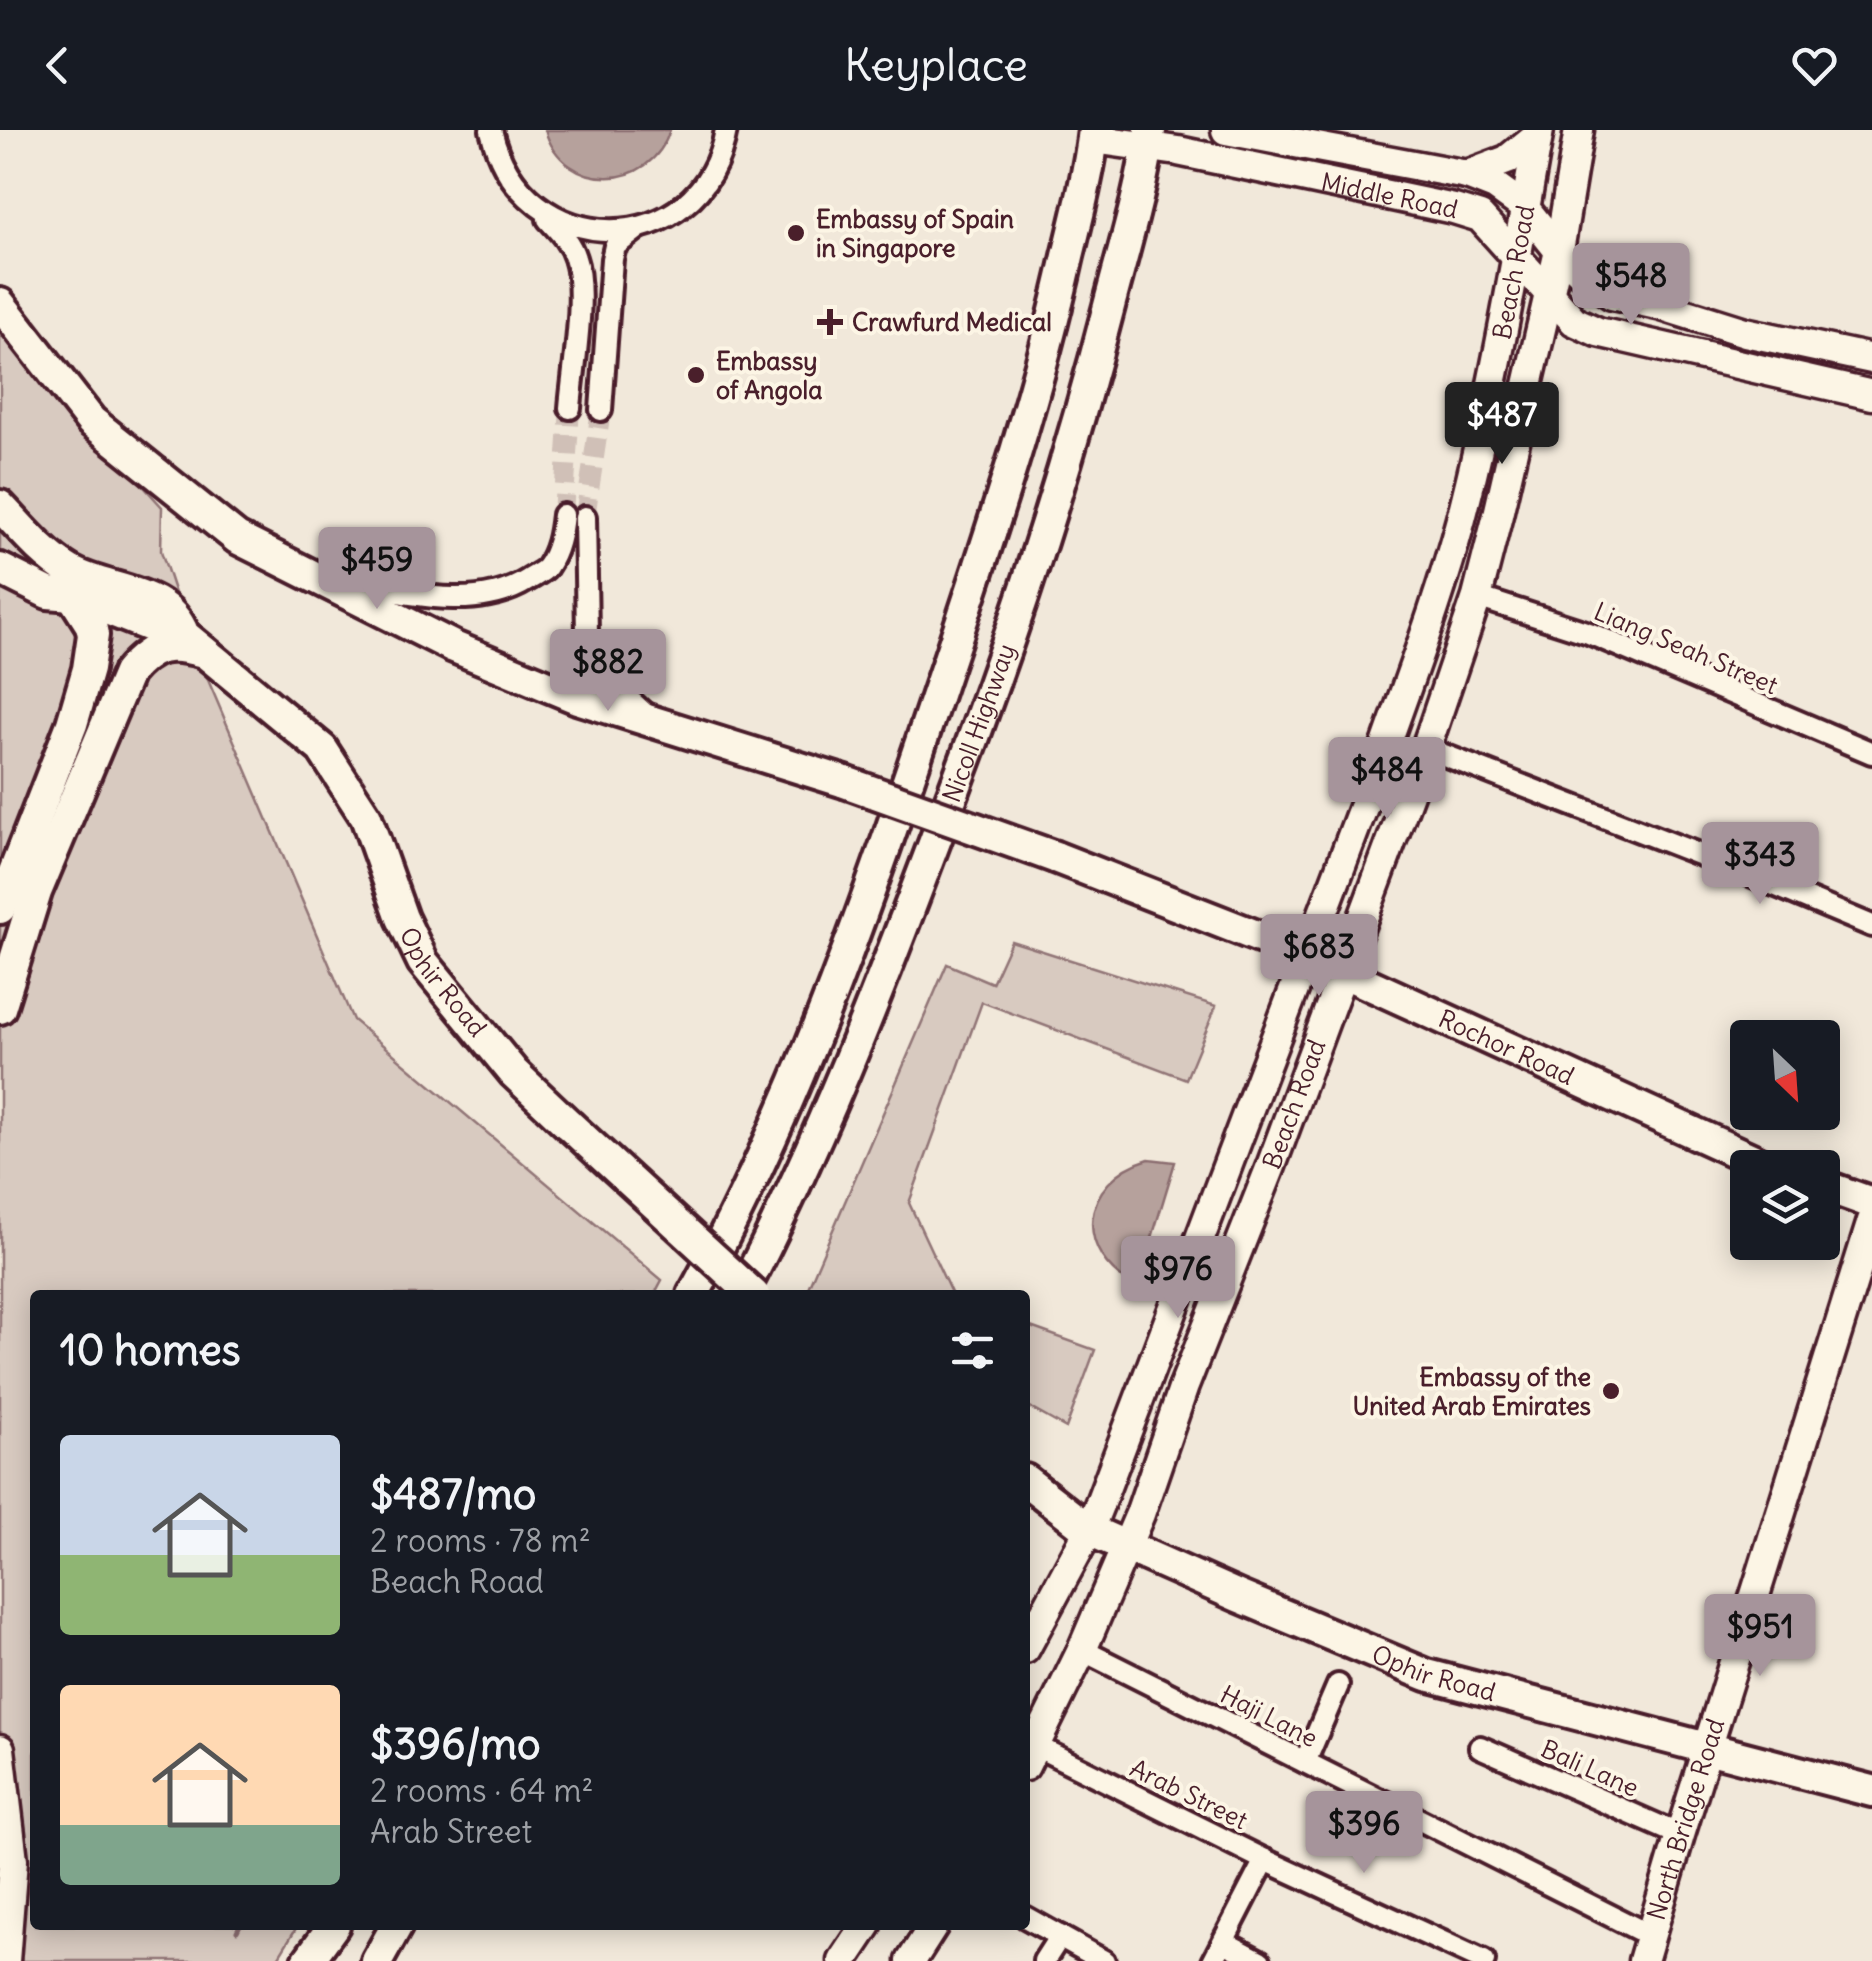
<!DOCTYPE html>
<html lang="en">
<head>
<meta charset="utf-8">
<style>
  :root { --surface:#171b24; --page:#242831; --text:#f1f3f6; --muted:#9ea1a6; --accent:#a6949b }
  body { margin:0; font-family:Delius,sans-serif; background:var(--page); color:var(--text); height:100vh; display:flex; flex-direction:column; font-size:38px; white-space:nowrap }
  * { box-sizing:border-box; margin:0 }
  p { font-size:32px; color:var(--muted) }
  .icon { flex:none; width:55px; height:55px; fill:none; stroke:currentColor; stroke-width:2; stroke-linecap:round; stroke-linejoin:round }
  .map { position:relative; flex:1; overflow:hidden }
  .panel { position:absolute; left:30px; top:1160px; width:1000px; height:640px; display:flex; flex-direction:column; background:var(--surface); border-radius:10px; box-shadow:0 5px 25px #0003 }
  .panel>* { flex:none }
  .needle { width:65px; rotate:155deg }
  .controls { position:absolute; left:1730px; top:890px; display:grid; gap:20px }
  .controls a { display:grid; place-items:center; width:110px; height:110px; border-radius:10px; background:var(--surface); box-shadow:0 5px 25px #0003; font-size:50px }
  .price { position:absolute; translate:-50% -85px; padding:0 22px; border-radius:10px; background:var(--accent); color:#111; font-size:32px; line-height:65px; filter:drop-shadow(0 2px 5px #0008) }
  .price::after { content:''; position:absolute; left:50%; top:60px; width:30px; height:22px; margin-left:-15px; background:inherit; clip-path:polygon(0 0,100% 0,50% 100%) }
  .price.active { background:#222; color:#fff }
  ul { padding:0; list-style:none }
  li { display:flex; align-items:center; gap:30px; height:250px; padding:0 30px }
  li span { display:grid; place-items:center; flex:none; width:280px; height:200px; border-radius:10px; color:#555 }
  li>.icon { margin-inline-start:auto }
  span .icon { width:120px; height:120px; fill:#fffc; stroke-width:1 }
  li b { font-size:42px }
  h2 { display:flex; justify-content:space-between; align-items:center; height:120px; padding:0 30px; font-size:42px }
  header { display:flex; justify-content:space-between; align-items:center; height:130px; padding:0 30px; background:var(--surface); font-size:45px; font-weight:600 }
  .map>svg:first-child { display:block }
  .green { fill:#d8cac0; stroke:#917476; stroke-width:2.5 }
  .water { fill:#b6a19c; stroke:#8b6d6f; stroke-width:2.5 }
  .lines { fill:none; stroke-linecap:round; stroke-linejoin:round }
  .stream { stroke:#8b6d6f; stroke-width:5 }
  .minor-tunnel { stroke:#d0c0b7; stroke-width:20; stroke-dasharray:20 10; stroke-linecap:butt }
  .minor-casing { stroke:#4a1f2b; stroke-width:28 }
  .major-casing { stroke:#4a1f2b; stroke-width:35 }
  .highway-casing { stroke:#4a1f2b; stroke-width:38 }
  .minor { stroke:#fcf5e5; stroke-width:20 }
  .major { stroke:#fcf5e5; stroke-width:28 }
  .highway { stroke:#fcf5e5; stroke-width:30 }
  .highway-bridge-casing { stroke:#4a1f2b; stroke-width:38; stroke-linecap:butt }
  .highway-bridge { stroke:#fcf5e5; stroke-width:30 }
  .poi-dot { fill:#4a1f2b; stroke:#fcf5e5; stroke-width:4 }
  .labels { text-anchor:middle; stroke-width:8; stroke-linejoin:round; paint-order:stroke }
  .street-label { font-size:25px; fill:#4a1f2b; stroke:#fcf5e5 }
  .poi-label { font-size:25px; font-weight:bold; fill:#4a1f2b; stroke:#fcf5e5; text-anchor:start }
</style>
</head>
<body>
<header><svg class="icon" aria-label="back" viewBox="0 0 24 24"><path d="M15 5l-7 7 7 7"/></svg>Keyplace<svg class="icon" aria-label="heart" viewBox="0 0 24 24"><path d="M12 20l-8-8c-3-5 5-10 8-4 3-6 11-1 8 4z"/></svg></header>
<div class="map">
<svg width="1872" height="1831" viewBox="0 0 1872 1831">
  <rect width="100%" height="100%" fill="#f1e8da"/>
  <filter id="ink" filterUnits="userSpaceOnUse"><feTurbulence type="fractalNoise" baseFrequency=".01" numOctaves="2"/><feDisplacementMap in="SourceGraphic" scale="20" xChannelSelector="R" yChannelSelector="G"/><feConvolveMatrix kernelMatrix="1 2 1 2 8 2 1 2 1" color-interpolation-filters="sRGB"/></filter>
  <g filter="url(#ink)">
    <!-- green -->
    <g class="green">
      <path d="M0 197 162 377 161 421 188 503 353 890 662 1150 654 1165H35V1795H298L276 1831H0Z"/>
      <path d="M1011 811 1216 876 1186 949 982 872 909 1073 952 1165H821L808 1158 947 834 992 853Z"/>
      <path d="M1025 1195 1095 1220 1066 1298 1025 1275Z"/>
    </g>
    <!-- water -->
    <g class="water">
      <path d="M545 0H670C651 62 564 64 545 0Z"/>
      <path d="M1149 1029 1175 1032 1137 1157C1072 1124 1079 1050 1149 1029Z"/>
    </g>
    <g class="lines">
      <!-- stream -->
      <path class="stream" d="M237 1801 240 1795"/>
      <!-- minor-tunnel -->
      <g class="minor-tunnel">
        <path d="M563 385 570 278"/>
        <path d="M585 387 601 280"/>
      </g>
      <!-- minor casing -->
      <g class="minor-casing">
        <g id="minor">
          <path d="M491 0C522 134 703 133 726 0"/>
          <path d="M548 89C559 101 570 112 575 128 587 162 573 239 570 278"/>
          <path d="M601 280 612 129 615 116 638 98"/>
          <path d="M585 387 587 505 611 553 646 585"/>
          <path d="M338 451C398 460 473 485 528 450 534 446 543 442 547 437 558 421 561 403 563 385"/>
          <path d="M1477 467 1589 503 1872 623"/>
          <path d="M1426 618 1729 736 1872 796"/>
          <path d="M1082 1520 1649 1805"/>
          <path d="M1036 1616 1265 1730 1484 1831"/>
          <path d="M1480 1617 1680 1705"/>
          <path d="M1305 1632 1338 1555"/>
          <path d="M1025 1787 1104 1831"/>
          <path d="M1224 1812 1260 1831"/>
          <path d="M1044 1831 1060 1806"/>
          <path d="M1213 1831 1265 1730"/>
        </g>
      </g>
      <!-- major casing -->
      <g class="major-casing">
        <g id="major">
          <path d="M1226 0 1467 45 1495 56 1524 77 1559 121 1588 149 1612 165 1662 176 1745 202 1872 229"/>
          <path id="s1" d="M1093 9 1178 21 1454 79 1480 87 1574 191 1598 202 1872 265"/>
          <path d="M1467 45 1507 30 1538 5"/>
          <path id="s2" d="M1025 1519 1089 1400 1101 1370 1379 635C1407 554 1439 472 1461 389 1494 261 1516 130 1539 0"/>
          <path d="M0 1619 13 1730 5 1831"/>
          <path id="s3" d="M1025 1636 1082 1520 1140 1384 1184 1256 1271 1036 1426 618 1477 467 1498 385 1559 121 1579 0"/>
          <path d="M843 1831 867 1795"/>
          <path d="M911 1831 934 1795"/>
          <path id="s4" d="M1643 1831 1680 1705 1872 1091"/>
        </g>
      </g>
      <!-- highway casing -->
      <g class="highway-casing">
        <g id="highway">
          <path d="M0 174 91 291 237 408 454 517 577 568 845 652"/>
          <path id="s5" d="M0 376C22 399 43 425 70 441 109 463 166 457 184 505L322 619 366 687 402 788 423 832 514 943 569 995"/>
          <path d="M0 439 48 463 72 465 170 504 184 505"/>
          <path id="s6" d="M1055 727 1305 825 1771 1038"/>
          <path d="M0 778 72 594 88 539 93 505 91 495 72 465"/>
          <path d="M0 878 36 762 128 543C152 514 169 512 204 522"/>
          <path d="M1822 1055 1872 1073"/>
          <path d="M693 1165C807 958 880 735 955 511 997 384 1039 257 1068 126 1078 85 1089 42 1094 0"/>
          <path id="s7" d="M741 1165C833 988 901 802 971 615 1024 471 1071 325 1109 176 1124 118 1142 60 1150 0"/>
          <path id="s8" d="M1025 1350 1089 1400 1238 1466 1427 1545 1872 1661"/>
          <path d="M308 1831 334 1795"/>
          <path d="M377 1831 397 1795"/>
        </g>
      </g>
      <!-- minor -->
      <use href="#minor" class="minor"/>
      <!-- major -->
      <use href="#major" class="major"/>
      <!-- highway -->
      <use href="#highway" class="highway"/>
      <!-- highway-bridge casing -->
      <g class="highway-bridge-casing">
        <g id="highway-bridge">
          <path d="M845 652 1055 727"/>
          <path d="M569 995 754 1165"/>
        </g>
      </g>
      <!-- highway-bridge -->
      <use href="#highway-bridge" class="highway-bridge"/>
    </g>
  </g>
  <!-- markers -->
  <g class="poi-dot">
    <circle cx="796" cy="103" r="10"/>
    <path d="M825 177h10v10h10v10h-10v10h-10v-10h-10v-10h10z"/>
    <circle cx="696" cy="245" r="10"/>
    <circle cx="1611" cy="1261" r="10"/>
  </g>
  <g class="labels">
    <!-- street labels -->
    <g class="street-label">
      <text dy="9" stroke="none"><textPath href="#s1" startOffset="302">Middle Road</textPath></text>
      <text dy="9" stroke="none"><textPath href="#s2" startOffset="1465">Beach Road</textPath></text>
      <text transform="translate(1686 518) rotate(23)" y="9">Liang Seah Street</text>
      <text dy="9" stroke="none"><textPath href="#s7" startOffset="620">Nicoll Highway</textPath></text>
      <text dy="9" stroke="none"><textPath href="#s5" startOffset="675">Ophir Road</textPath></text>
      <text dy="9" stroke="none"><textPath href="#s6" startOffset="490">Rochor Road</textPath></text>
      <text dy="9" stroke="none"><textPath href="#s3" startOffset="715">Beach Road</textPath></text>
      <text dy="9" stroke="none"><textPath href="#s8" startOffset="455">Ophir Road</textPath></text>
      <text transform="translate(1269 1586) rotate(27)" y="9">Haji Lane</text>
      <text transform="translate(1590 1638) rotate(24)" y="9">Bali Lane</text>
      <text transform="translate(1189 1664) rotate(26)" y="9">Arab Street</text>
      <text dy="9" stroke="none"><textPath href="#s4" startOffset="148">North Bridge Road</textPath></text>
    </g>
    <!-- poi labels -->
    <g class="poi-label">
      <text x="816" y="98">Embassy of Spain<tspan x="816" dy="29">in Singapore</tspan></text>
      <text x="852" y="201">Crawfurd Medical</text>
      <text x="716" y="240">Embassy<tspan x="716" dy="29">of Angola</tspan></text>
      <text x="1591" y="1256" text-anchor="end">Embassy of the<tspan x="1591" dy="29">United Arab Emirates</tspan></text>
    </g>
  </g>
</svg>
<div class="controls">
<a><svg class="needle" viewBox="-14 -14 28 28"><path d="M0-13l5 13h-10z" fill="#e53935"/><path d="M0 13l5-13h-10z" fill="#9ea1a6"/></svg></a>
<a><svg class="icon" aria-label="layers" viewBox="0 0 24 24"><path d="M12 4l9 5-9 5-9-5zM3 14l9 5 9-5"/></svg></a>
</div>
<b class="price" style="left:1631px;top:198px">$548</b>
<b class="price active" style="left:1502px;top:337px">$487</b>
<b class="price" style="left:377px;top:482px">$459</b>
<b class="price" style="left:608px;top:584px">$882</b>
<b class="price" style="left:1387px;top:692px">$484</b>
<b class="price" style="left:1760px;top:777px">$343</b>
<b class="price" style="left:1319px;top:869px">$683</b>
<b class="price" style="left:1178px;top:1191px">$976</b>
<b class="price" style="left:1760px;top:1549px">$951</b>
<b class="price" style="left:1364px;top:1746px">$396</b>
<section class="panel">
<h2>10 homes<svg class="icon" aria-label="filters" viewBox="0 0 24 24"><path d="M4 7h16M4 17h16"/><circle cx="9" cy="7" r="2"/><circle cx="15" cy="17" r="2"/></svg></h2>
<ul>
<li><span style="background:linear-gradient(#c9d6e8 60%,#8fb573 0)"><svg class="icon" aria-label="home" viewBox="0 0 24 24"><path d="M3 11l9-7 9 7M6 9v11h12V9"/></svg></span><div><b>$487/mo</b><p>2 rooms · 78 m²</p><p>Beach Road</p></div></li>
<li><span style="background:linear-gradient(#ffd9b3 70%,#7fa58c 0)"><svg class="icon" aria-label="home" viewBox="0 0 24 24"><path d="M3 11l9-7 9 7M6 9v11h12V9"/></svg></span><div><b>$396/mo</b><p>2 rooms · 64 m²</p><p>Arab Street</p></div></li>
</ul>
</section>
</div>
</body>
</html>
